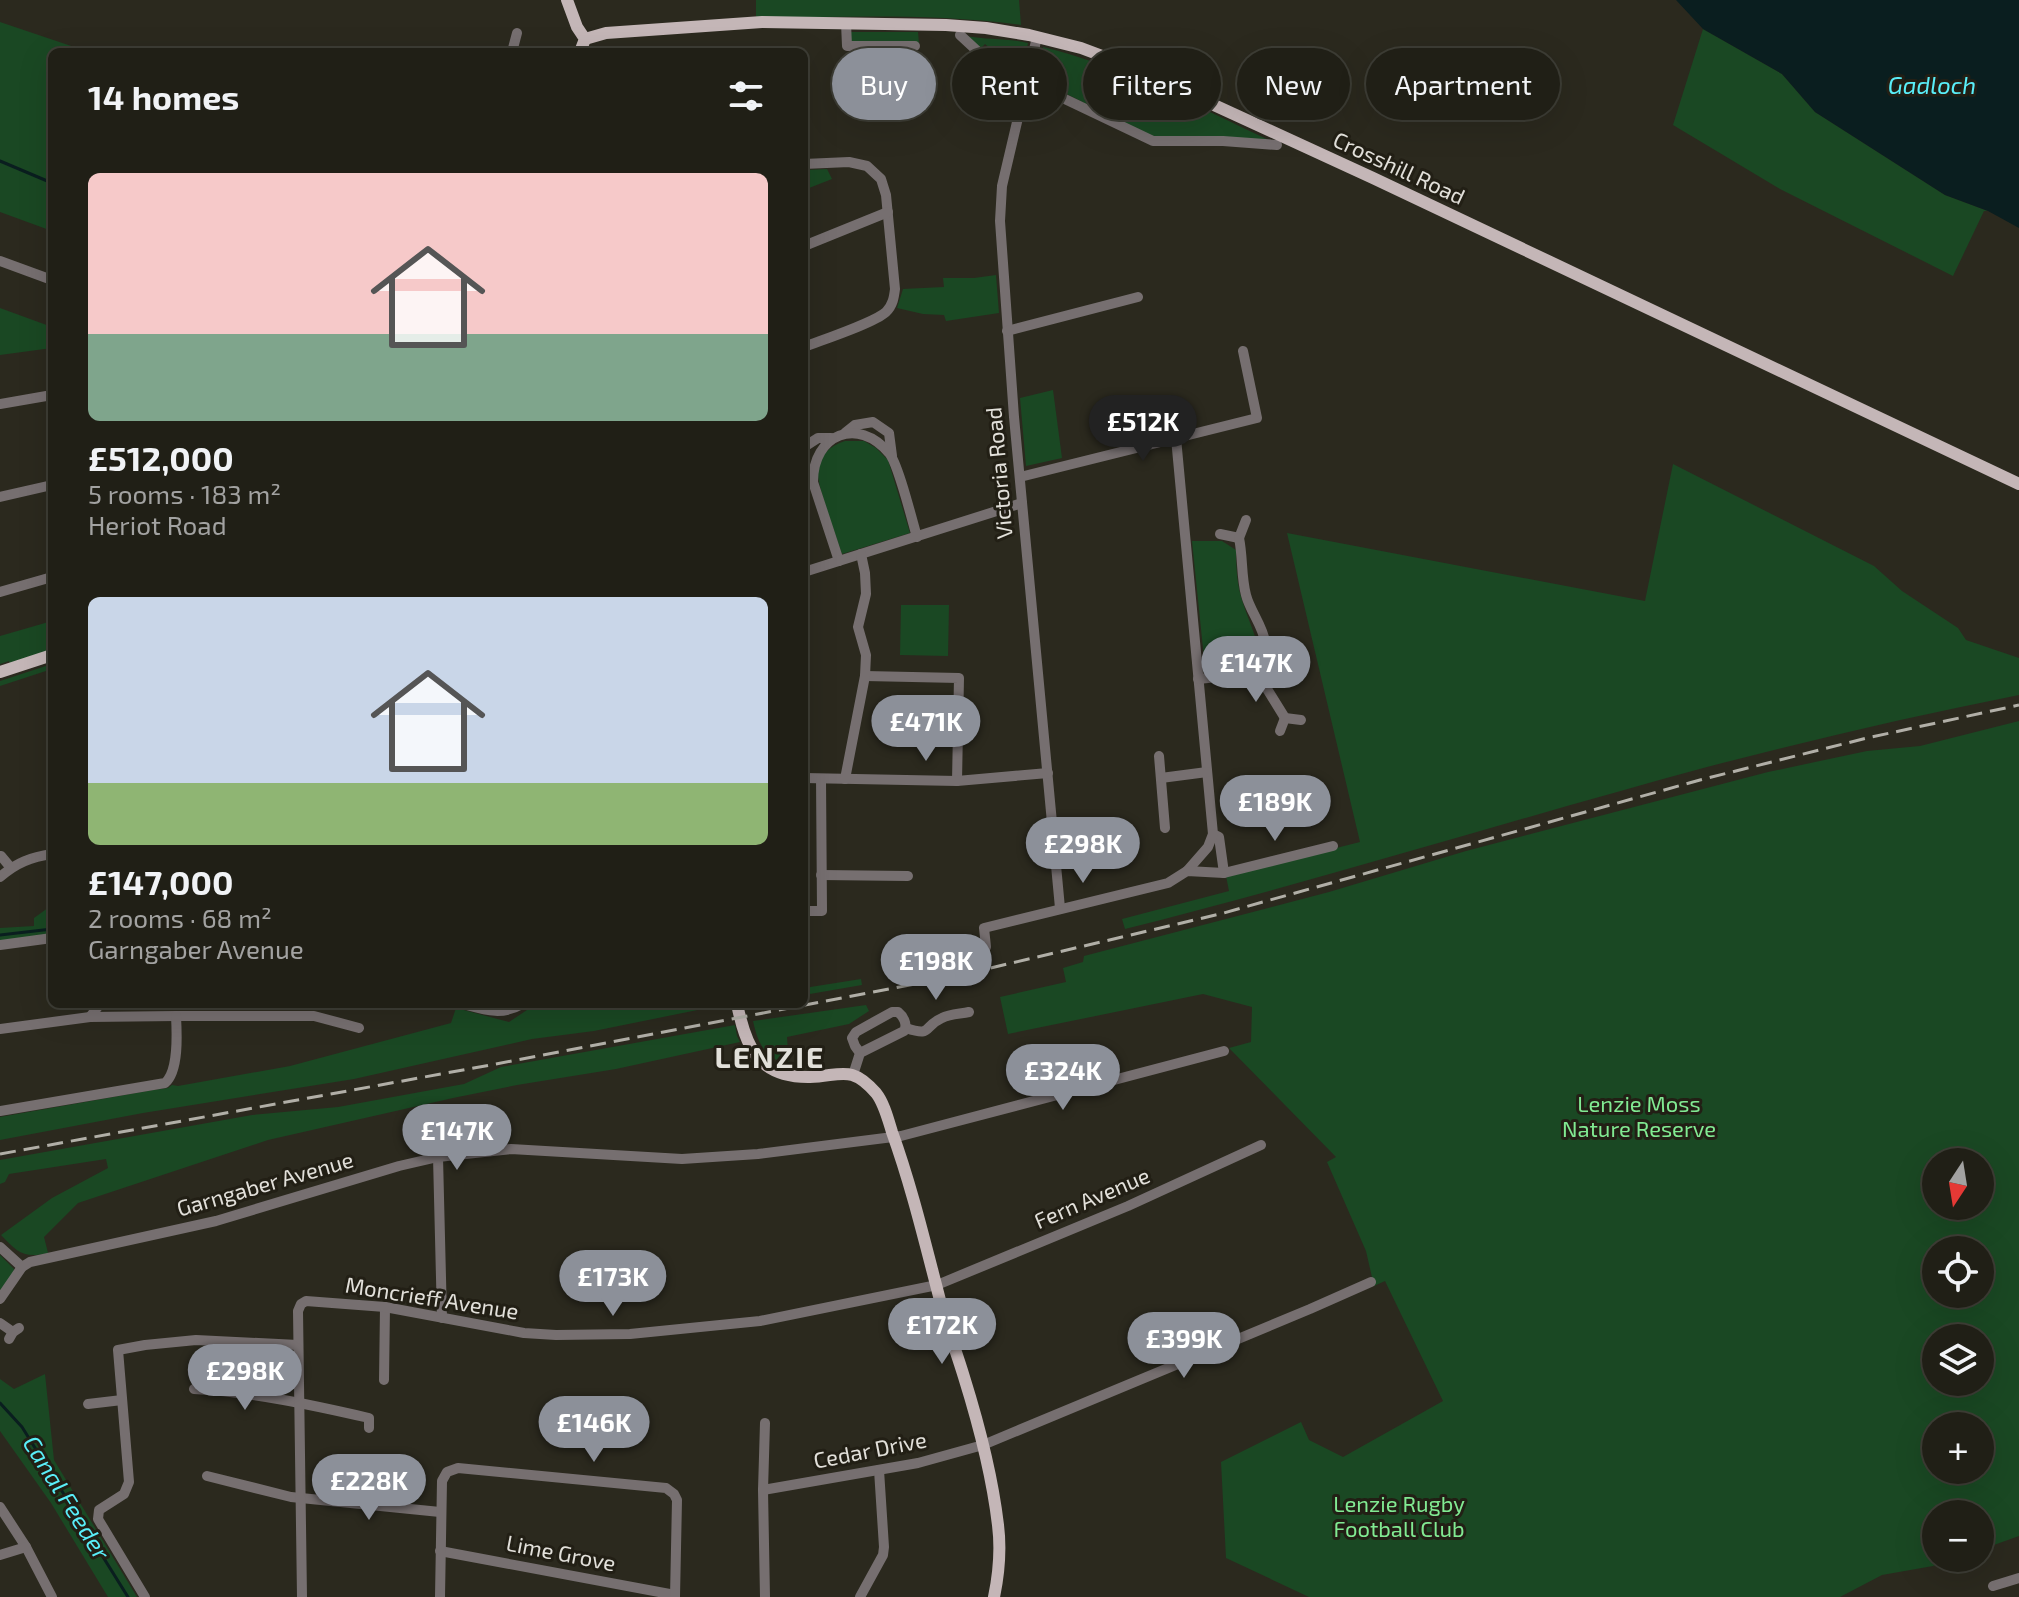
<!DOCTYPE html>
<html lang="en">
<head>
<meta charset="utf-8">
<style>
  :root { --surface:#201f16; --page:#2d2c23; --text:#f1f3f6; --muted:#a2a2a1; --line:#3d3d35; --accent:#8c9099 }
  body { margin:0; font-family:"Exo 2",sans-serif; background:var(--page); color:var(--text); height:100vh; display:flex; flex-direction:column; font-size:30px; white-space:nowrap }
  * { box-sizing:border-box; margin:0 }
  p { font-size:26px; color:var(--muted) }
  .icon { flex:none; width:44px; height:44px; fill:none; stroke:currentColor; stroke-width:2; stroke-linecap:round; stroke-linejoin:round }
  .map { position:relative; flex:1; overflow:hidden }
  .sheet { position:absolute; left:48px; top:48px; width:760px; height:960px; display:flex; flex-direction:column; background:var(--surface); border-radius:12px; box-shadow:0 8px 32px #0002,0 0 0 2px var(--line) }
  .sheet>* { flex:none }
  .banner { position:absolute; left:832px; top:48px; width:760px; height:72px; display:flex; gap:16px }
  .needle { width:52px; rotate:192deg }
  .controls { position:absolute; left:1922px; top:1148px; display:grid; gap:16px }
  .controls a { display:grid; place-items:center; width:72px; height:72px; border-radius:50%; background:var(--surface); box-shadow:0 8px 32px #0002,0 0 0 2px var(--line); font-size:40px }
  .price { position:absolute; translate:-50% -68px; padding:0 18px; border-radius:28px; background:var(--accent); color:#fff; font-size:26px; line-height:52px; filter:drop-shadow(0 2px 4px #0008) }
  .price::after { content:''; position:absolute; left:50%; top:48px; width:24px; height:18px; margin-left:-12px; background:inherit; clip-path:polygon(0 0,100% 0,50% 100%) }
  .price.selected { background:#222; color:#fff }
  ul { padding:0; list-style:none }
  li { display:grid; align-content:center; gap:16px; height:424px; padding:0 40px }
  li span { display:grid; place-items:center; height:248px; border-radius:12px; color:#555 }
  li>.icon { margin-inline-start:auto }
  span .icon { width:144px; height:144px; fill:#fffc; stroke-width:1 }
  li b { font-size:34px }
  h2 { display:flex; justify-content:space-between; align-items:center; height:96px; padding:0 40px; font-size:34px }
  .chip { padding:0 28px; border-radius:36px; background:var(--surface); box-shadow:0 8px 32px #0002,0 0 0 2px var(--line); font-size:28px; line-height:72px }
  .chip.selected { background:var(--accent); color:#fff }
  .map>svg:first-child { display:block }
  .green { fill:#1a4823; fill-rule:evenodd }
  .water { fill:#0a1e1f }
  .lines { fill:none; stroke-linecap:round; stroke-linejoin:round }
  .stream { stroke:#0a1e1f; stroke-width:3 }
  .minor { stroke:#766f70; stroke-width:10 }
  .major { stroke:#c4b6b7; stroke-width:12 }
  .rail { stroke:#b1afa7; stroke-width:3; stroke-dasharray:16 8; stroke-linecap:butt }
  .labels { text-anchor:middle; stroke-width:6; stroke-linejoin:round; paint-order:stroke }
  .street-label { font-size:22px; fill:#e2e0da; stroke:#221f15 }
  .park-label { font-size:22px; fill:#81ea92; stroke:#221f15 }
  .water-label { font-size:24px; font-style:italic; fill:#59eef8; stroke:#221f15 }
  .district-label { font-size:30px; font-weight:bold; letter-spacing:2px; fill:#e2e0da; stroke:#221f15 }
</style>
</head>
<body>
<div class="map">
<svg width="2019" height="1597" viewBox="0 0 2019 1597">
  <rect width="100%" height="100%" fill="#2b291e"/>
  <!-- green -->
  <g class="green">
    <path d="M756 0H1019L1021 25C933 13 844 17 756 18Z"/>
    <path d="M0 22 89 52H52V231L0 212Z"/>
    <path d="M1703 29 1782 74 1815 112 1945 195 1988 211H1984L1953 276 1780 189 1673 125Z"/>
    <path d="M851 32H918L919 43 851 42Z"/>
    <path d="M966 36C987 40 1008 38 1028 43L1022 72 989 56 991 49 985 44 980 49Z"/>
    <path d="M1043 47C1121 66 1200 108 1273 142L1154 138 1035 78Z"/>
    <path d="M827 169 832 179 804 190V170Z"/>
    <path d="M996 275 999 313 946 321 944 315 923 314 897 308 903 289 944 287 943 278H974Z"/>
    <path d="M0 308 52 327V348L0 355Z"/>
    <path d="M1053 390 1062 458 1026 466 1020 398Z"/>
    <path d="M845 441H864L876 448 888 460 910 533 842 554C837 538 817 486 818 473 819 455 830 446 845 441Z"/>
    <path d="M1673 464 1874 566 1902 591 1958 628 1966 640 2019 658V695C1914 716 1810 740 1707 767 1512 820 1320 880 1125 929L1122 919 1229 891 1226 876 1360 842 1287 533 1645 601Z"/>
    <path d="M1192 541H1222L1236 550C1236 568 1237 586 1243 603 1248 620 1257 636 1259 654L1252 665 1243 668 1210 671 1205 668Z"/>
    <path d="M901 605H949L948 656 900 655Z"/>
    <path d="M52 621V650L10 664 9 661 0 664V636Z"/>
    <path d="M52 664V669L0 686V681Z"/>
    <path d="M2019 721V1536L1980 1550V1514H1936V1558H1955L1933 1566 1882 1575 1840 1597H1309L1226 1558 1221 1462 1301 1422 1309 1440 1343 1457 1443 1401 1385 1281 1374 1286 1366 1251 1327 1162 1336 1157 1229 1048 1251 1042 1252 1007 1203 994 1008 1034 1000 997 1066 982 1063 968 1083 962 1084 956 1329 892 1466 851 1768 772 1867 751 1920 746ZM1936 1162H1980V1206H1936ZM1936 1250H1980V1294H1936ZM1936 1338H1980V1382H1936ZM1936 1426H1980V1470H1936Z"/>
    <path d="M52 905V936L0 942V928L34 926V918Z"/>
    <path d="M861 979 862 985 804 995V988Z"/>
    <path d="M536 1004H727L594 1031 532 1039 354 1079 143 1113 0 1140V1117L153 1090 168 1088 172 1085 178 1086 290 1066 451 1023 456 1008 509 1022Z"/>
    <path d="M866 1005 869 1011 849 1024 787 1037 789 1067C765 1054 759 1048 753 1021Z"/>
    <path d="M735 1025 737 1036 740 1042 616 1069 517 1085 453 1098 268 1140 78 1203 44 1237 48 1253C24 1259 17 1252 1 1235L52 1198 108 1168 106 1159 9 1174 5 1182 0 1184V1160L252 1115 338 1107 464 1084 501 1067Z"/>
    <path d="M0 1255 14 1269 13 1275 0 1295Z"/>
    <path d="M45 1374 54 1460 137 1597H108L51 1503 0 1431V1379L14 1389Z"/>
  </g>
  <!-- water -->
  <path class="water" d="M1676 0H2019V228L1988 211 1945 195 1815 112 1782 74 1703 29Z"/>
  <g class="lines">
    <!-- stream -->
    <g class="stream">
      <path d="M0 161 52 183"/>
      <path d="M0 935 52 929"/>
      <path d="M0 1403 22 1427 128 1597"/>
    </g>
    <!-- minor -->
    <g class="minor">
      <path d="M846 23 847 46H915"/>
      <path d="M960 35 987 60 1027 81 1153 141H1223L1277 145"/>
      <path d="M1037 37 1002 186 1000 221 1014 417 1060 908"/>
      <path d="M512 52 517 33"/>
      <path d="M804 164 849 162 867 166 881 179 886 195 895 289C894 297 893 305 886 312 874 323 822 340 804 347"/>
      <path d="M804 246 888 212"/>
      <path d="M0 261 52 280"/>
      <path d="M1007 331 1138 297"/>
      <path d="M0 404 52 395"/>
      <path d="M845 433 855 425 873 422 889 433 892 456"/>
      <path d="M1176 438 1213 834 1219 837 1224 873"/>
      <path d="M804 447 818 438H831"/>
      <path d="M1020 477 1257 418 1243 351"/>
      <path d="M0 497 52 485"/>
      <path d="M1220 534 1239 538 1246 520"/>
      <path d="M839 561 813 482C813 434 858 416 889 453 898 463 912 520 917 537"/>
      <path d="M804 572 1022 503"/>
      <path d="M0 592 52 577"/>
      <path d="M1256 671 1285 718"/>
      <path d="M865 676 959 678 957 781"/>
      <path d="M1198 679 1247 674 1256 671C1262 662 1267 654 1265 642 1263 626 1250 611 1246 595 1241 576 1243 557 1239 538"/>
      <path d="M1280 731 1285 718 1301 720"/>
      <path d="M1159 756 1165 828"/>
      <path d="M804 778 957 781 1048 773"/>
      <path d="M1161 778 1207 772"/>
      <path d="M845 779 865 676 866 655 858 627 866 594 865 573 861 554"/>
      <path d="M1 856 11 868"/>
      <path d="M1187 871 1208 847 1213 834"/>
      <path d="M821 875 908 876"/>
      <path d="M0 877C16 863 31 857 52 854"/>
      <path d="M806 911H822L821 779"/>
      <path d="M0 945 52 938"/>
      <path d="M981 955 986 947 984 928 1168 883 1187 871 1224 873 1333 846"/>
      <path d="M463 1004C485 1010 502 1016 522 1004"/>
      <path d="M90 1017 100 1004"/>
      <path d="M906 1028C933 1037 922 1027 942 1018 950 1014 960 1014 969 1012"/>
      <path d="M0 1029 90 1017 176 1016H314L359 1028"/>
      <path d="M853 1075 860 1053 904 1031C908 1024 903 1016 898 1012H892L856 1032 852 1038 855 1046 860 1053"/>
      <path d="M0 1111 165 1083C179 1071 177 1034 176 1016"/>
      <path d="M438 1157 442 1318"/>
      <path d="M0 1247 22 1267"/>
      <path d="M0 1299 22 1267 30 1262 216 1221 399 1166 438 1157 511 1149 682 1159 758 1154 901 1136 1224 1051"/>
      <path d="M0 1323 13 1332"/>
      <path d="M9 1339 13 1332 19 1328"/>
      <path d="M384 1380 385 1307"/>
      <path d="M194 1389C253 1392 312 1405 369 1418V1428"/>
      <path d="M88 1404 122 1400"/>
      <path d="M207 1476 291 1497 440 1512"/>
      <path d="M763 1490 918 1463 983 1445 1310 1309 1371 1282"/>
      <path d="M0 1507 26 1547 52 1597"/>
      <path d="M440 1551 675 1595"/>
      <path d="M0 1555 26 1547"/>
      <path d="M1993 1586 2019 1578"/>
      <path d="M145 1597 98 1519 99 1510 124 1494 129 1482 118 1350 145 1345 196 1340 298 1345"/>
      <path d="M302 1597 298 1311 301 1304 306 1301 385 1307 524 1333 556 1335 630 1334 760 1321 937 1285 1128 1206 1261 1145"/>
      <path d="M440 1597 442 1481 447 1472 458 1468 666 1488 674 1494 677 1500 675 1597"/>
      <path d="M765 1597 763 1490 765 1423"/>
      <path d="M860 1597 883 1555 884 1547 879 1470"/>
    </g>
    <!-- major -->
    <g class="major">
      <path d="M567 0 577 27 585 39 580 52"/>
      <path d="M585 39 606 33 762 22 946 25 986 28 1029 35 1081 48 1129 66 1373 178 2019 484"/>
      <path d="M0 672 52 655"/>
      <path d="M737 1004C746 1047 758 1078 810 1077 841 1076 851 1064 876 1093 884 1103 888 1119 892 1132 914 1193 928 1256 945 1319 951 1338 958 1357 964 1377 979 1425 992 1474 998 1525 1001 1549 999 1573 994 1597"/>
    </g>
    <!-- rail -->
    <path class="rail" d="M0 1154 496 1064 952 977 1220 914 1700 780 1867 738 2019 705"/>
  </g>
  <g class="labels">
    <!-- street labels -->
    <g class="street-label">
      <text transform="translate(1399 168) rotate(25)" y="8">Crosshill Road</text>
      <text transform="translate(999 473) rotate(-95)" y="8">Victoria Road</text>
      <text transform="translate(265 1184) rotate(-16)" y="8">Garngaber Avenue</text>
      <text transform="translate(1092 1198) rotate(-23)" y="8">Fern Avenue</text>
      <text transform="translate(432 1298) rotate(9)" y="8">Moncrieff Avenue</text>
      <text transform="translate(870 1450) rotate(-11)" y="8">Cedar Drive</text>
      <text transform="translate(561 1553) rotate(11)" y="8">Lime Grove</text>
    </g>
    <!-- park labels -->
    <g class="park-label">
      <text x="1639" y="1112">Lenzie Moss<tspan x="1639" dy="25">Nature Reserve</tspan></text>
      <text x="1399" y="1512">Lenzie Rugby<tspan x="1399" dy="25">Football Club</tspan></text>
    </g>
    <!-- water labels -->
    <g class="water-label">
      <text x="1932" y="94">Gadloch</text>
      <text transform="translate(66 1498) rotate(58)" y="8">Canal Feeder</text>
    </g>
    <!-- district labels -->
    <g class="district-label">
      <text x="770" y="1068">LENZIE</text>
    </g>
  </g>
</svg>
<div class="controls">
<a><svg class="needle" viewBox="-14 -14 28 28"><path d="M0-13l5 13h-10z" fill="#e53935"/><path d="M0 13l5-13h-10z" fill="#a2a2a1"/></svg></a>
<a><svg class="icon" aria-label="locate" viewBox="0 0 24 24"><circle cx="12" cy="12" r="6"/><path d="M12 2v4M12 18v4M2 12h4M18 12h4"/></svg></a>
<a><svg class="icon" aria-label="layers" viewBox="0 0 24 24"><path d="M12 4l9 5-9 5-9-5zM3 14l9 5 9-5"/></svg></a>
<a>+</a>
<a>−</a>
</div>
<b class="price selected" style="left:1143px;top:463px">£512K</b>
<b class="price" style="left:1256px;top:704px">£147K</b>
<b class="price" style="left:926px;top:763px">£471K</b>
<b class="price" style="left:1275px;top:843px">£189K</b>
<b class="price" style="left:1083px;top:885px">£298K</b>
<b class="price" style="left:936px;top:1002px">£198K</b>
<b class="price" style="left:1063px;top:1112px">£324K</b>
<b class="price" style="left:457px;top:1172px">£147K</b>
<b class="price" style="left:613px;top:1318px">£173K</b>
<b class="price" style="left:942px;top:1366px">£172K</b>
<b class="price" style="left:1184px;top:1380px">£399K</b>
<b class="price" style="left:245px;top:1412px">£298K</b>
<b class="price" style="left:594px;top:1464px">£146K</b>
<b class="price" style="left:369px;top:1522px">£228K</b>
<div class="banner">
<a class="chip selected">Buy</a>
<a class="chip">Rent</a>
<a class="chip">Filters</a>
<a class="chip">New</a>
<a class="chip">Apartment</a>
</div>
<section class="sheet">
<h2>14 homes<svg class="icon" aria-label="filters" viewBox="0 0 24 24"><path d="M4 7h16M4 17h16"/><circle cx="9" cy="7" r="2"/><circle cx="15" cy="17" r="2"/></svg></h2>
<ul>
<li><span style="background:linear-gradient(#f6c9c9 65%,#7fa58c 0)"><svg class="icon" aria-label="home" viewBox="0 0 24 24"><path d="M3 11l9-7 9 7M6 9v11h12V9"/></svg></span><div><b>£512,000</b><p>5 rooms · 183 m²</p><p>Heriot Road</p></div></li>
<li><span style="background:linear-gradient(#c9d6e8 75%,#8fb573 0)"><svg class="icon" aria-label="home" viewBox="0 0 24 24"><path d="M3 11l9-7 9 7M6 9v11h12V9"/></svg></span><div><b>£147,000</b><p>2 rooms · 68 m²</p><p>Garngaber Avenue</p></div></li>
</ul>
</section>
</div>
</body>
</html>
